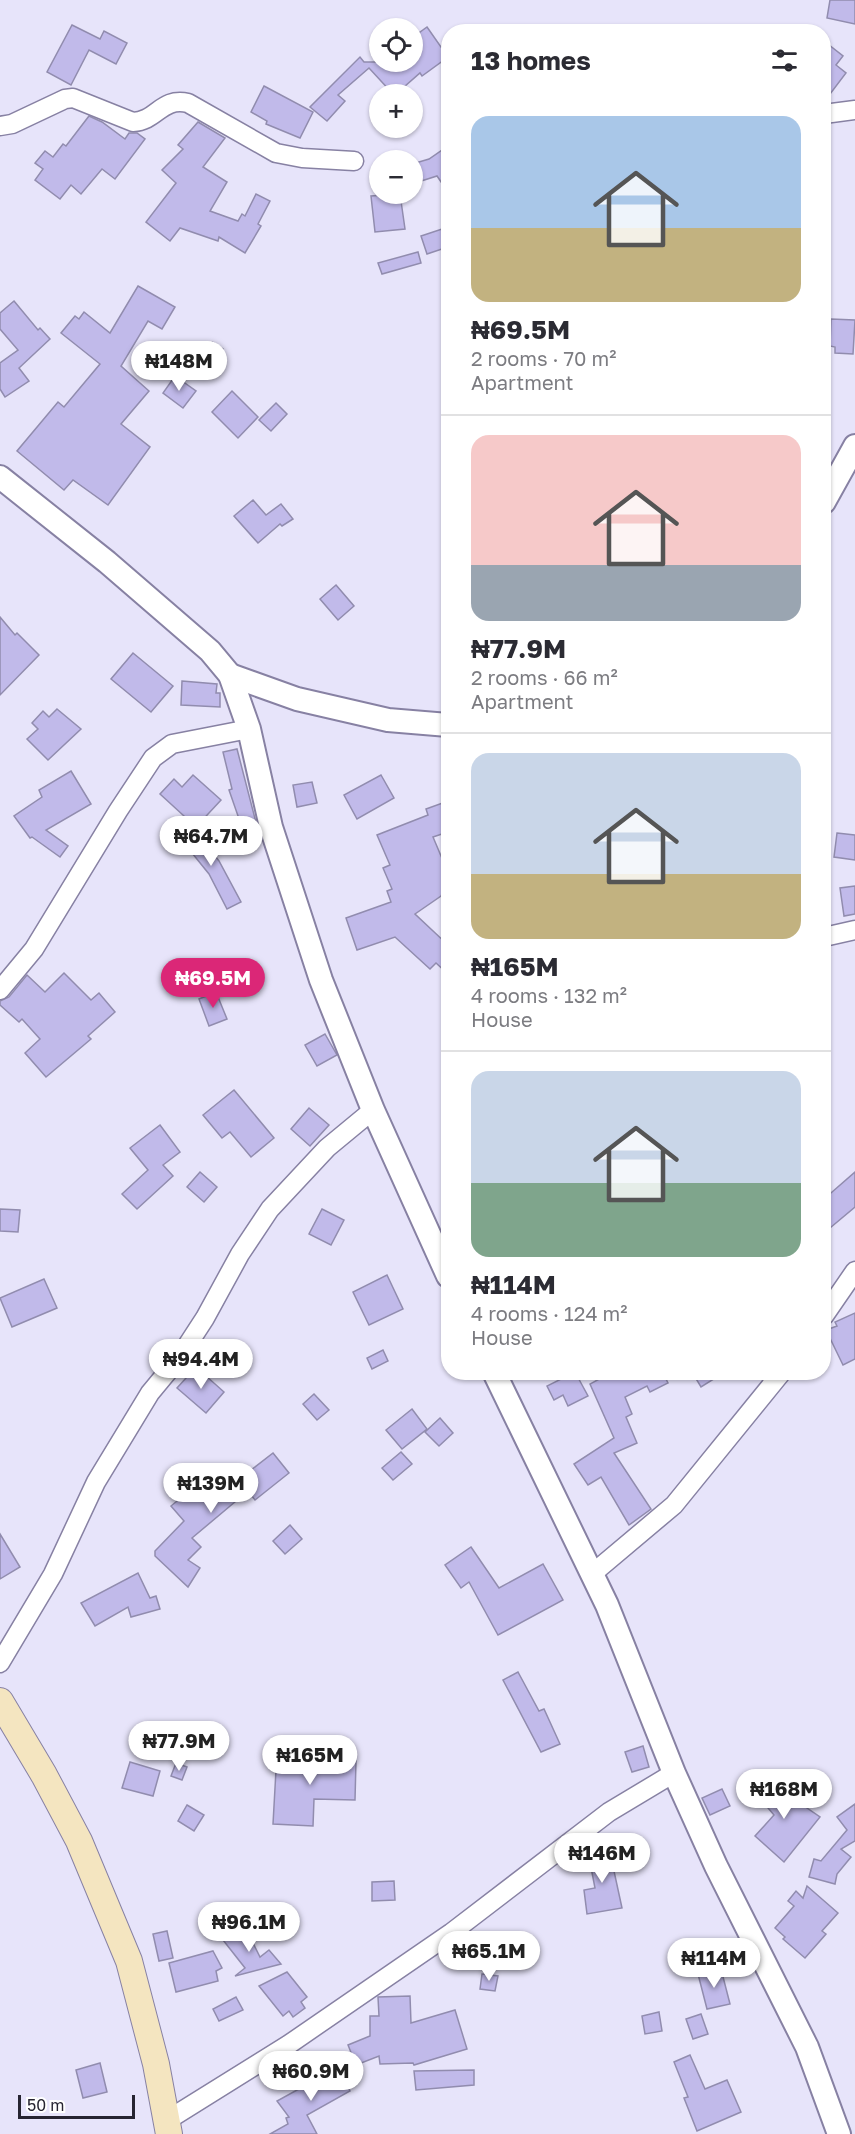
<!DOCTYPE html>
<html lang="en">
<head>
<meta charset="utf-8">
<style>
  :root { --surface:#fff; --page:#f2f2f3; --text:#2b2b33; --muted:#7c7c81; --line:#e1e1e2; --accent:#db2777 }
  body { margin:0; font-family:"Golos Text",sans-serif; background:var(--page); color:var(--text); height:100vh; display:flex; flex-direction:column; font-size:22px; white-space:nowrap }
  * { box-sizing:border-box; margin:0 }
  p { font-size:20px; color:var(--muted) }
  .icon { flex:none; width:33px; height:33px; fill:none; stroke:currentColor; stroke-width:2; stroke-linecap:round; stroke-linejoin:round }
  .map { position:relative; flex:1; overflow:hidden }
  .details { position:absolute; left:441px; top:24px; width:390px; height:1356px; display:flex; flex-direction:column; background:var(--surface); border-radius:24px; box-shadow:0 2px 4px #0004 }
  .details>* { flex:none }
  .tools { position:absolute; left:369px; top:18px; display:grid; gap:12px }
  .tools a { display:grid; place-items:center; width:54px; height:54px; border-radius:50%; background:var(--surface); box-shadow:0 2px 4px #0004; font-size:30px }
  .scale { position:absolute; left:18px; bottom:15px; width:117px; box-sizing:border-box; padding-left:6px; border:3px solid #262431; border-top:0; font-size:16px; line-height:21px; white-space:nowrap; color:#262431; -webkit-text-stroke:4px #fff; paint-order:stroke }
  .price { position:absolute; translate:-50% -51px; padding:0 14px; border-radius:21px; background:#fff; color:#222; font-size:20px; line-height:39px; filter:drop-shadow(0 2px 3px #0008) }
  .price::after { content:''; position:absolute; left:50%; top:36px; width:18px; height:14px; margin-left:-9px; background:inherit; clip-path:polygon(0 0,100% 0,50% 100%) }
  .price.active { background:var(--accent); color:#fff }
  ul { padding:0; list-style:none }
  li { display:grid; align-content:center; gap:12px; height:318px; padding:0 30px }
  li+li { border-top:2px solid var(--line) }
  li span { display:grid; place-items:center; height:186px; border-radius:18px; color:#555 }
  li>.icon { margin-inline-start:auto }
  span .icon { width:108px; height:108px; fill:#fffc; stroke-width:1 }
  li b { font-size:26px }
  h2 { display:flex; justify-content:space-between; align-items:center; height:72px; padding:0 30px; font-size:26px }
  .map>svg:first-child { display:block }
  .building { fill:#c1baea; stroke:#918cae; stroke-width:1.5 }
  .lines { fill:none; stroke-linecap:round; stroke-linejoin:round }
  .minor-casing { stroke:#8781a3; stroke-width:21 }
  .tertiary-casing { stroke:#8781a3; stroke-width:26 }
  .secondary-casing { stroke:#8781a3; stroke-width:28 }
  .minor { stroke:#fff; stroke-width:18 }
  .tertiary { stroke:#fff; stroke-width:22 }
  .secondary { stroke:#f4e5c0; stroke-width:26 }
</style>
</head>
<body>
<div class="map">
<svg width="855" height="2134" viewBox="0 0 855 2134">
  <rect width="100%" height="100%" fill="#e7e4fa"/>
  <!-- building -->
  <g class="building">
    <path d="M830 0H855V24L827 18Z"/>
    <path d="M72 25 100 39 104 31 127 43 116 64 89 50 71 85 47 72Z"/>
    <path d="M427 27 448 57 422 76 420 73 396 94H393L369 68 338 95 345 101 327 121 310 107 360 57 364 62H412V38Z"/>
    <path d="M824 41 843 56 836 65 846 73 824 102Z"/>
    <path d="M264 86 313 112 300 138 266 124 267 121 251 112Z"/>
    <path d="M89 116 102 122 125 139 129 133H137L145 139 115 179 102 169 81 194 71 185 60 199 35 180 43 169 35 163 45 151 53 157 63 144 66 146Z"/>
    <path d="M198 122 225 138 203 167 227 182 210 211 238 221 242 214 245 216 256 194 270 201 258 224 261 226 245 253 219 237 218 241 180 228 170 241 146 222 176 183 162 170 183 149 178 145Z"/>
    <path d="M448 146V192L437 176 412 184V164L429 159Z"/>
    <path d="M400 194 405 229 375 232 371 196Z"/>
    <path d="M448 227V247L427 254 421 236Z"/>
    <path d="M418 252 421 263 382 274 378 263Z"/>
    <path d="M138 286 175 307 162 329 148 321 121 366 149 391 121 424 150 447 108 505 73 480 64 490 17 451 58 402 64 407 100 364 61 333 75 316 79 319 84 312 110 333Z"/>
    <path d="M14 301 38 330 40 328 50 339 19 368 29 381 5 397 0 389V363L18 350 0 329V313Z"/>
    <path d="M831 319 855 320 853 354 835 353V347L830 346Z"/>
    <path d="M212 342 223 349 216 360 205 354Z"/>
    <path d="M175 376 196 391 183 408 163 393Z"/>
    <path d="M232 391 258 417 238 438 212 412Z"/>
    <path d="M276 403 287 414 271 431 259 420Z"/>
    <path d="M253 500 266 515 281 504 293 519 282 526 280 524 258 543 234 516Z"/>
    <path d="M336 585 354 606 338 620 320 599Z"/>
    <path d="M0 617 15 635 17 633 39 655 0 695Z"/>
    <path d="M133 653 173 686 151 712 111 679Z"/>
    <path d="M182 681 217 684 216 693H220V707L181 705Z"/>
    <path d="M57 709 81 729 48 760 27 739 38 729 32 723 43 711 49 717Z"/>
    <path d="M237 749 259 834 246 839 229 790 232 789 223 752Z"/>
    <path d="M71 771 91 804 46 830 68 846 60 857 32 837 30 838 14 816 42 797 39 790Z"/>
    <path d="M193 775 221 800 196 827 160 794 174 779 182 787Z"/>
    <path d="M381 775 394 798 357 819 344 795Z"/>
    <path d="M312 782 317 803 297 807 293 785Z"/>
    <path d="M448 801V832L433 837 444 863 448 860V881L441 896 415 914 448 945V974L436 963 430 969 395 937 357 950 346 918 391 902 387 891 392 889 383 868 390 865 377 835 428 815 426 809Z"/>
    <path d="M192 827 219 861 241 902 227 909 209 874 179 837Z"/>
    <path d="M837 833 855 835V860L834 857Z"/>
    <path d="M855 886V914L844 916 840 888Z"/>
    <path d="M64 973 91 1000 99 993 115 1012 88 1036 91 1039 46 1077 25 1053 40 1039 22 1019 19 1022 0 1005V1001L9 997 27 975 45 992Z"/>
    <path d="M216 992 227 1019 209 1026 199 999Z"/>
    <path d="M325 1034 337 1055 317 1066 305 1045Z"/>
    <path d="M234 1090 274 1138 251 1157 230 1132 222 1138 203 1115Z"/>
    <path d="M309 1108 329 1125 310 1146 291 1129Z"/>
    <path d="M160 1125 180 1152 163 1165 173 1176 137 1209 122 1194 148 1170 130 1148Z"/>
    <path d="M200 1172 217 1187 204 1202 187 1187Z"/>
    <path d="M855 1172V1207L824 1233V1199Z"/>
    <path d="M0 1209 20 1210 18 1232 0 1231Z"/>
    <path d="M322 1209 344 1220 331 1245 309 1234Z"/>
    <path d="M387 1275 403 1309 369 1325 353 1292Z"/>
    <path d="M44 1279 57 1308 12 1327 0 1298Z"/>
    <path d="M855 1313V1359L843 1365 826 1330 837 1326 835 1322Z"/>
    <path d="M383 1350 388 1361 372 1369 367 1358Z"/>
    <path d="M196 1367 224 1392 206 1413 177 1388Z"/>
    <path d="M575 1372 588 1396 568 1406 563 1395 554 1400 547 1386Z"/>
    <path d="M612 1372H675L665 1377 668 1383 650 1392 647 1386 625 1397 632 1414 626 1417 637 1443 614 1453 651 1509 629 1525 601 1477 588 1485 574 1464 614 1438 590 1384Z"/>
    <path d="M692 1372H725L701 1387Z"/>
    <path d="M314 1394 329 1410 317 1420 303 1404Z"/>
    <path d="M412 1409 427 1429 402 1449 386 1430Z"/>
    <path d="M440 1418 453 1433 439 1446 425 1432Z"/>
    <path d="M401 1452 412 1464 393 1480 382 1468Z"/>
    <path d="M273 1453 289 1473 255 1500 248 1491 192 1538 201 1547 188 1560 200 1568 188 1587 155 1556V1551L184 1521 171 1506 201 1481 208 1490 222 1478 229 1487Z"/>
    <path d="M290 1525 302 1539 285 1554 273 1541Z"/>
    <path d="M0 1534 20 1567 0 1579Z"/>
    <path d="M471 1547 499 1588 543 1564 563 1600 498 1635 469 1582 461 1588 445 1565Z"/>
    <path d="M138 1573 150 1598 156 1596 160 1609 131 1617 128 1607 95 1626 81 1603Z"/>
    <path d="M518 1672 539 1711 544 1709 560 1744 541 1752 503 1680Z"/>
    <path d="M643 1746 649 1767 632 1772 625 1752Z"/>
    <path d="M277 1752 356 1761 355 1800 314 1799 313 1826 273 1824Z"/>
    <path d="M130 1762 160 1771 153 1796 122 1788Z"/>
    <path d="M176 1763 187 1767 182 1780 171 1776Z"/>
    <path d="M779 1777 792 1792 788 1795 820 1817 784 1862 755 1836 774 1815 757 1795Z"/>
    <path d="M722 1789 730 1806 710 1815 702 1798Z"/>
    <path d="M855 1804V1841L841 1849 851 1857 837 1874 835 1884 809 1877 814 1859 821 1861 847 1830 837 1817Z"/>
    <path d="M187 1805 204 1815 194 1831 178 1821Z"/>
    <path d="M609 1848 622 1908 587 1914 584 1890 595 1888 588 1852Z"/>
    <path d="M394 1881 395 1900 372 1901V1882Z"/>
    <path d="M807 1886 838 1913 822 1931 826 1934 805 1958 783 1939 785 1937 775 1928 794 1906 788 1901 796 1891 803 1898Z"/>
    <path d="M246 1929 260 1957 269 1950 281 1964 235 1976 245 1968 223 1940Z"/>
    <path d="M167 1931 173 1958 159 1961 153 1934Z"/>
    <path d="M213 1951 222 1968 216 1971 218 1981 176 1992 169 1963Z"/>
    <path d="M721 1969 730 2004 707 2009 698 1974Z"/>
    <path d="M287 1972 307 1997 301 2002 305 2008 293 2017 289 2011 283 2016 259 1986Z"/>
    <path d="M482 1974 498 1976 495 1991 480 1989Z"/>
    <path d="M410 1996 411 2023 455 2010 467 2049 414 2065 413 2063 380 2064 379 2056 356 2065 348 2045 370 2036V2016H379L378 1997Z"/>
    <path d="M236 1997 243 2010 219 2021 213 2009Z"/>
    <path d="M659 2012 662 2031 645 2034 642 2016Z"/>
    <path d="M701 2014 708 2034 693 2039 686 2019Z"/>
    <path d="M690 2055 705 2089 727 2080 741 2112 697 2131 684 2098 688 2097 674 2062Z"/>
    <path d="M100 2063 107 2092 83 2098 76 2070Z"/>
    <path d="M337 2068 350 2091 307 2115 317 2134H270L288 2124 286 2118 289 2117 277 2101Z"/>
    <path d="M474 2070V2085L416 2090 414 2071Z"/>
  </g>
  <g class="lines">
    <!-- minor casing -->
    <g class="minor-casing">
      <g id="minor">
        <path d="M824 114 855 110"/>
        <path d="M0 126 12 124 65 99 73 98 133 122C157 121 161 97 188 103L276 153 302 158 354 161"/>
        <path d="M824 937 855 930"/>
        <path d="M0 990 34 949 118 811 153 758 172 744 249 729"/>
        <path d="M824 1316 855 1271"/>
        <path d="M592 1574 674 1505 782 1372"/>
        <path d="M0 1663 53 1574 96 1482 150 1393 179 1358 205 1318 240 1254 270 1209 327 1148 373 1110"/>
        <path d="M166 2121 288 2045 451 1933 609 1812 674 1773"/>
      </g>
    </g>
    <!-- tertiary casing -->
    <g class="tertiary-casing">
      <g id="tertiary">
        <path d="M0 477 107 562 210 651 230 675 249 729 271 827 321 980 373 1110 448 1276"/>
        <path d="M824 502 855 446"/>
        <path d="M230 675 297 699 388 720 448 725"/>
        <path d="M494 1372 607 1605 674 1773 716 1866 807 2047 839 2134"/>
      </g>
    </g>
    <!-- secondary casing -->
    <g class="secondary-casing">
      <path id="secondary" d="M0 1701 44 1775 79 1841 129 1961 156 2064 169 2134"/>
    </g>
    <!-- minor -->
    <use href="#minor" class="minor"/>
    <!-- tertiary -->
    <use href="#tertiary" class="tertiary"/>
    <!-- secondary -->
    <use href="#secondary" class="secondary"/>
  </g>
</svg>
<div class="tools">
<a><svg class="icon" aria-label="locate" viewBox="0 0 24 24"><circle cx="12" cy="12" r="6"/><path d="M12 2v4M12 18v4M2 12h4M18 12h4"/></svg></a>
<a>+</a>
<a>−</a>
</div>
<div class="scale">50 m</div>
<b class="price" style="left:179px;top:392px">₦148M</b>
<b class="price" style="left:211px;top:867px">₦64.7M</b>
<b class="price active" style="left:213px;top:1009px">₦69.5M</b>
<b class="price" style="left:201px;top:1390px">₦94.4M</b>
<b class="price" style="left:211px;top:1514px">₦139M</b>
<b class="price" style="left:179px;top:1772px">₦77.9M</b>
<b class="price" style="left:310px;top:1786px">₦165M</b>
<b class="price" style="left:784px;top:1820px">₦168M</b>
<b class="price" style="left:602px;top:1884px">₦146M</b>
<b class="price" style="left:249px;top:1953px">₦96.1M</b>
<b class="price" style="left:489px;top:1982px">₦65.1M</b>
<b class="price" style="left:714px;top:1989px">₦114M</b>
<b class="price" style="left:311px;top:2102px">₦60.9M</b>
<section class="details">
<h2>13 homes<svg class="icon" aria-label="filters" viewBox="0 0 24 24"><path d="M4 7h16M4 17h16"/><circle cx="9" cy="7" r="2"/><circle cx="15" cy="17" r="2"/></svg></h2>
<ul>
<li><span style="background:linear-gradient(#a9c7e8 60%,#c2b280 0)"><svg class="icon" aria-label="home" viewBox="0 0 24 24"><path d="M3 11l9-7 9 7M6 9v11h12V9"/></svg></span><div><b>₦69.5M</b><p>2 rooms · 70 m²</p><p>Apartment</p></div></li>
<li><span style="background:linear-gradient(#f6c9c9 70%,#9aa5b1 0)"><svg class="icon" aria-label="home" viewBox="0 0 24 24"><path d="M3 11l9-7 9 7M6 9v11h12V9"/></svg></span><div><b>₦77.9M</b><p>2 rooms · 66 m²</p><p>Apartment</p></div></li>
<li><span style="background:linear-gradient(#c9d6e8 65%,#c2b280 0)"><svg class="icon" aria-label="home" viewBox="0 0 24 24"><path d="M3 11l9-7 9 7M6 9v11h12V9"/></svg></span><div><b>₦165M</b><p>4 rooms · 132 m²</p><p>House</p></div></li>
<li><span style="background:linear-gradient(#c9d6e8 60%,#7fa58c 0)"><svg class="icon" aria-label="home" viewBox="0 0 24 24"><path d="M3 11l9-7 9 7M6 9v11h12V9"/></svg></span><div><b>₦114M</b><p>4 rooms · 124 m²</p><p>House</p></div></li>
</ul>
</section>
</div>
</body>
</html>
